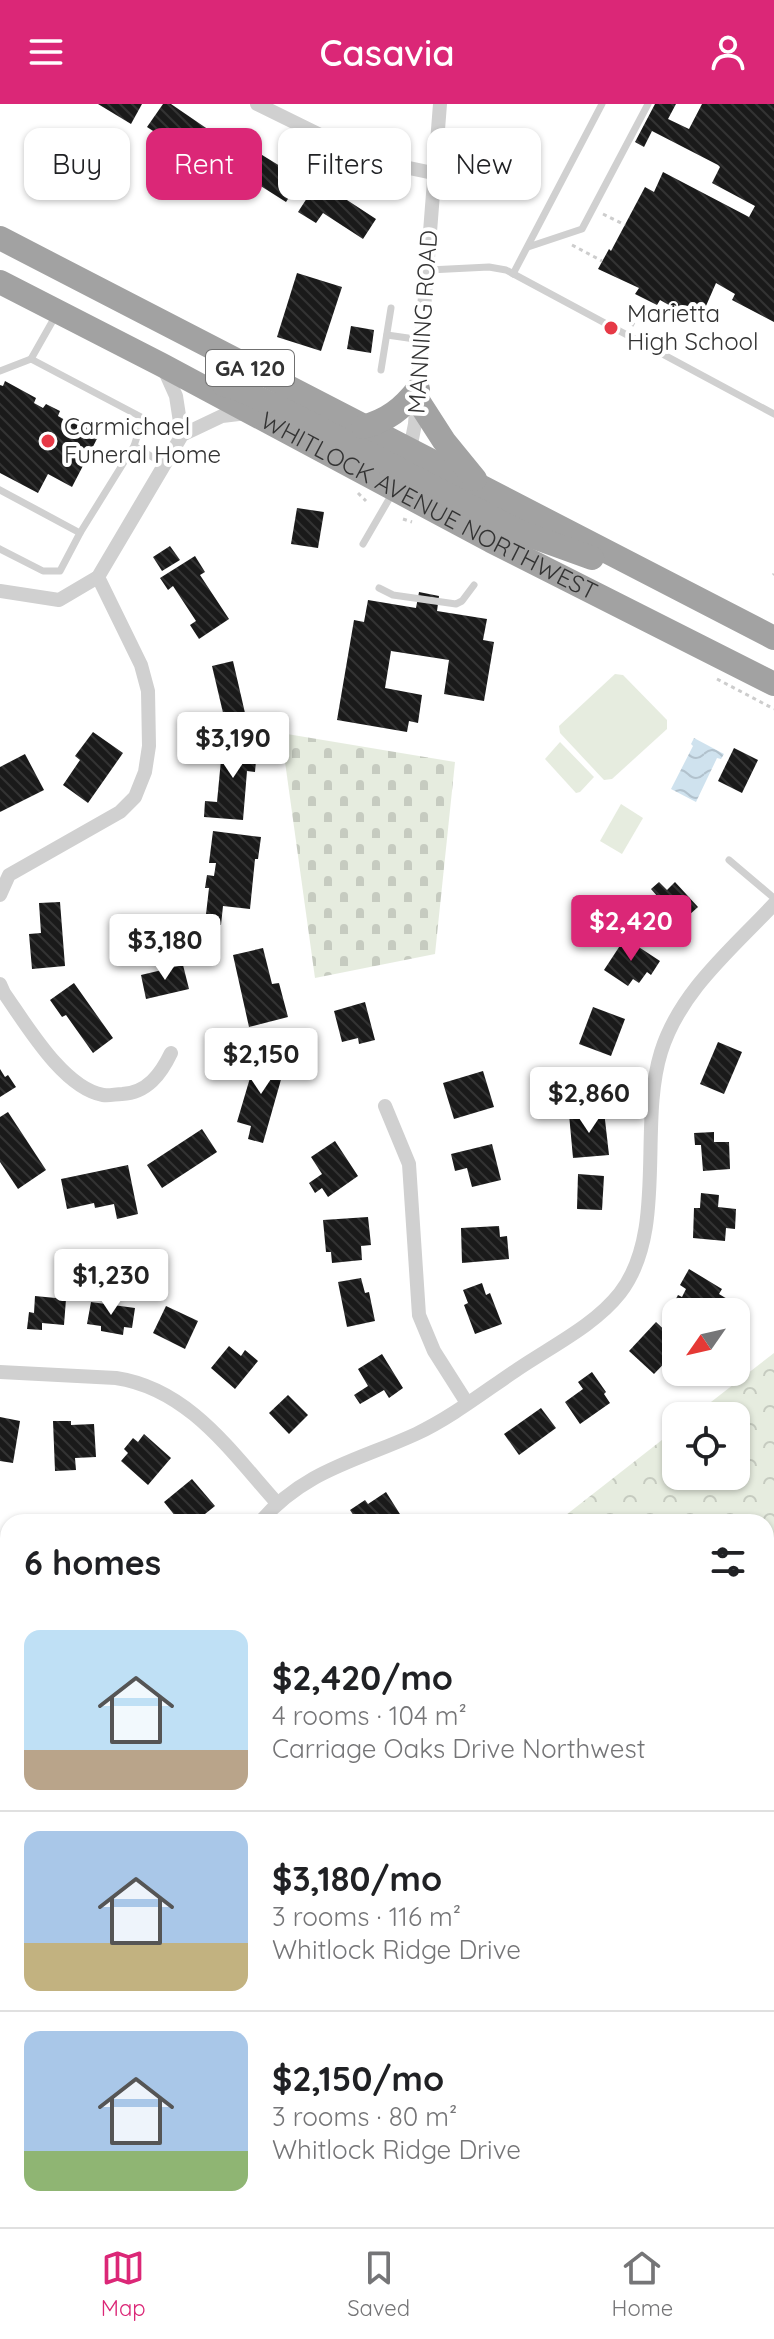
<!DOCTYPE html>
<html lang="en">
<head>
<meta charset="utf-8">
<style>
  :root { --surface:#fff; --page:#f6f6f6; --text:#202124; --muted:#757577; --line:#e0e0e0; --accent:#db2777 }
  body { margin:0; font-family:Quicksand,sans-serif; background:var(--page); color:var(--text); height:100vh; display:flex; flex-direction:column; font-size:30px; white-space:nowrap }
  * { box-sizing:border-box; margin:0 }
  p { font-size:26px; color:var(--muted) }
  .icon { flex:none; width:44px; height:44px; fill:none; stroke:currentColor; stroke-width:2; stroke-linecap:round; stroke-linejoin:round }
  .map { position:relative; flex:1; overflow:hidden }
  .sheet { position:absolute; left:0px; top:1410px; width:774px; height:714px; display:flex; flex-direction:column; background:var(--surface); border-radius:24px 24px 0 0; box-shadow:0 2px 6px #0004 }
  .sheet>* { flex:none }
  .banner { position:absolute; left:24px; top:24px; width:726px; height:72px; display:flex; gap:16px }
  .needle { width:52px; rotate:236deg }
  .tools { position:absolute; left:662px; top:1194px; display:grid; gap:16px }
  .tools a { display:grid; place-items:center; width:88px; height:88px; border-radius:16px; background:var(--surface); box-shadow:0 2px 6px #0004; font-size:40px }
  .price { position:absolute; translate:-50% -68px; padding:0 18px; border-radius:8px; background:#fff; color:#222; font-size:26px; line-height:52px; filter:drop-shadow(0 2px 4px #0008) }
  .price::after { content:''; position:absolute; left:50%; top:48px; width:24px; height:18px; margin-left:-12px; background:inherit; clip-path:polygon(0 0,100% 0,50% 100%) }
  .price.active { background:var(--accent); color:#fff }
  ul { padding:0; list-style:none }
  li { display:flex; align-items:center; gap:24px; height:200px; padding:0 24px }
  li+li { border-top:2px solid var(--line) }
  li span { display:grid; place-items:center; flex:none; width:224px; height:160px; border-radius:16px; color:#555 }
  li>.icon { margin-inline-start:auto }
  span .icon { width:96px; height:96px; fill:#fffc; stroke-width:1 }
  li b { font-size:34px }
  h2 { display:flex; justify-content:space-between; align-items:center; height:96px; padding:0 24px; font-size:34px }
  .tag { padding:0 28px; border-radius:16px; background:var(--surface); box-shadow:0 2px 6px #0004; font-size:28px; line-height:72px }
  .tag.active { background:var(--accent); color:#fff }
  header { display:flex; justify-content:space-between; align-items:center; height:104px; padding:0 24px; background:var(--accent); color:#fff; font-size:36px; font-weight:600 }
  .dock { display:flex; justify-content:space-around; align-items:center; height:112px; border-top:2px solid var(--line); background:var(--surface); font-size:22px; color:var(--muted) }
  .dock a { display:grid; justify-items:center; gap:4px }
  .dock .active { color:var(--accent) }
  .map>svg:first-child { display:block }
  .green { fill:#e6ecdf }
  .forest { fill:url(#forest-crowns) }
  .cemetery { fill:url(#cemetery-stones) }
  .water { fill:url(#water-waves) }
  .building { fill:url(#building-back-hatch) }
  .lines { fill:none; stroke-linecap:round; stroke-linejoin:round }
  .path { stroke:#cdcdcd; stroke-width:3; stroke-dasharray:4 4; stroke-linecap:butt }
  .service { stroke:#d0d0d0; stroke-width:7 }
  .minor { stroke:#d0d0d0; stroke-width:14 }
  .trunk { stroke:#a2a2a2; stroke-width:24 }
  .poi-dot { fill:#e63946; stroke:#fff; stroke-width:3 }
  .labels { text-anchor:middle; stroke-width:8; stroke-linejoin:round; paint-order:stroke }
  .shield { fill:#fff; stroke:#707070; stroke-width:2 }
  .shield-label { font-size:22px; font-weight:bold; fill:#333 }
  .poi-label { font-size:24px; fill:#333; stroke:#fff; text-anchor:start }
  .street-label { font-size:24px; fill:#333; stroke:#fff }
</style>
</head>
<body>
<header><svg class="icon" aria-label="menu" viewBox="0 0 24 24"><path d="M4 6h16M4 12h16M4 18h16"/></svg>Casavia<svg class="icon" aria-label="person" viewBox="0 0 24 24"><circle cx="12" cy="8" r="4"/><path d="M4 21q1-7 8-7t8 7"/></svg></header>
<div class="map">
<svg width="774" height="2123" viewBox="0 0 774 2123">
  <defs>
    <pattern id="forest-crowns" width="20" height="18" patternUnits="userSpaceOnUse" patternTransform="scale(2)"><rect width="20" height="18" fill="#e6ecdf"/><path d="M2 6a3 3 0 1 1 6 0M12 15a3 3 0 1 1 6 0" fill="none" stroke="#c6cbc0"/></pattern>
    <pattern id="cemetery-stones" width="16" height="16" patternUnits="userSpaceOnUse" patternTransform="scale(2)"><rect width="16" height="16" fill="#e6ecdf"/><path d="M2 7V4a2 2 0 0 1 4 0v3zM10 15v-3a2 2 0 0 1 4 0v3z" fill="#c6cbc0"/></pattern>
    <pattern id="water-waves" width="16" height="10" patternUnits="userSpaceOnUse" patternTransform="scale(2)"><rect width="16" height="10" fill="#cfe2ee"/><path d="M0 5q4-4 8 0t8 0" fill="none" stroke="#b2c2cd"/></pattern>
    <pattern id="building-back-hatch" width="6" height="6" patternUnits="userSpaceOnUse" patternTransform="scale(2)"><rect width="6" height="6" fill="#1a1a1a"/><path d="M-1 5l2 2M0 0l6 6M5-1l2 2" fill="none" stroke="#333"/></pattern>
  </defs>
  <rect width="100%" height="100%" fill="#fff"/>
  <!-- green -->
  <g class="green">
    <path d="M615 570 623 571 667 616V625L612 675 604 676 560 629 559 622Z"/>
    <path d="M560 638 594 673 580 688 576 689 545 655Z"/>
    <path d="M621 700 643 714 622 750 600 737Z"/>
  </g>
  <!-- forest -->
  <g class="forest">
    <path d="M774 1249V2123H696L691 2116H766V1418H557L676 1325V1372H736V1312H693Z"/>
    <path d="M417 2116H681L685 2123H406Z"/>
  </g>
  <!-- cemetery -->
  <path class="cemetery" d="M281 629 455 658 435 850 315 874Z"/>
  <!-- water -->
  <path class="water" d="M694 634 724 650 721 655 717 654 696 698 671 685 693 642 691 640Z"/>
  <!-- building -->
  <g class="building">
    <path d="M98 0H142L131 20Z"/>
    <path d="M163 0H171L228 39 211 65 147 23Z"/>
    <path d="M655 0H676L668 15 689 25 702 0H774V218L732 196 735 190 716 179 699 218 660 196 657 201 635 190 639 184 598 165 609 145 611 147 645 83 654 88 663 68 749 113 755 102 712 79 720 63 718 61 652 27 644 43 635 38Z"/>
    <path d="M241 38 301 75 286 98 245 72 241 78 224 67Z"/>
    <path d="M318 77 376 115 363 135 323 109 316 119 298 108Z"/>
    <path d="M297 169 342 183 321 247 277 233Z"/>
    <path d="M351 222 374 226 371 249 347 245Z"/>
    <path d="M5 277 36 294 34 299 43 304 46 300 60 307 58 312 72 320 74 315 100 329 72 383 48 370 38 389 0 369V281L3 282Z"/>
    <path d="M297 404 324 408 318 444 291 440Z"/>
    <path d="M170 442 180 456 162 467 153 453Z"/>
    <path d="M195 452 205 468 200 471 229 515 199 535 190 521 196 517 173 482 168 486 160 474Z"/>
    <path d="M419 488 439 492 437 507 487 515 483 536 494 538 484 597 444 590 449 556 391 547 385 584 422 591 418 619 409 617 407 628 337 616 354 516 364 518 368 496 416 504Z"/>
    <path d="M233 557 245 609 224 613 212 562Z"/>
    <path d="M93 628 123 649 88 699 63 681 80 656 75 652Z"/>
    <path d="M239 632 258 634 255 668 247 667 243 716 204 713 205 697 217 698 221 656 214 655 215 644 238 646Z"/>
    <path d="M734 644 758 656 742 689 718 677Z"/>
    <path d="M25 650 44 686 0 708V663Z"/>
    <path d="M213 727 261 733 258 755H255L250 805 223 802 221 821 205 819 209 784H205L207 771 214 772 216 759H209Z"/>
    <path d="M659 778 667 786 675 778 698 803 668 830 645 805 658 793 651 785Z"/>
    <path d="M60 798 65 862 32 865 29 830 41 829 39 799Z"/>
    <path d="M625 834 660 857 651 871 647 868 639 879 633 875 628 882 604 866Z"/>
    <path d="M263 844 272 880 279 879 288 913 249 923 233 851Z"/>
    <path d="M183 861 189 885 146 895 141 871Z"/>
    <path d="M74 879 113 934 93 949 66 911 62 913 50 896Z"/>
    <path d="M365 898 375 936 359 940 358 934 342 938 334 907Z"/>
    <path d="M593 903 625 915 611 952 579 940Z"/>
    <path d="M718 938 742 948 724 990 700 980Z"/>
    <path d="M257 950 286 958 263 1039 248 1035 251 1022 237 1018Z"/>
    <path d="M0 965 5 973 8 971 16 983 0 993Z"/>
    <path d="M483 967 494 1003 454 1015 443 979Z"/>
    <path d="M604 1007 609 1051 573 1054 569 1010Z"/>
    <path d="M8 1008 46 1066 18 1085 0 1058V1013Z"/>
    <path d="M202 1025 217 1048 162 1084 147 1061Z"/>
    <path d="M714 1028V1038H729L730 1065 703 1067 701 1041H695L694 1029Z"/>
    <path d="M335 1037 358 1072 328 1093 322 1084 315 1089 309 1079 322 1070 311 1053Z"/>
    <path d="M492 1040 501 1076 472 1083 467 1064 455 1067 451 1050Z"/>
    <path d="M128 1061 138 1110 117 1115 114 1100 95 1104 94 1099 67 1105 61 1075Z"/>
    <path d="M578 1070 604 1072 602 1106 577 1105Z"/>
    <path d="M701 1089 719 1091 718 1103 736 1105 735 1125 726 1124 725 1137 693 1134 694 1104H700Z"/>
    <path d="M368 1113 371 1141 361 1142 362 1156 332 1159 331 1148H326L323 1116Z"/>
    <path d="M499 1122 500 1133 507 1132 509 1155 462 1159 461 1124Z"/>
    <path d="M689 1165 722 1185 719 1190 729 1196 723 1207 716 1202 712 1208H685L673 1200 678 1191 682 1193 686 1185 680 1181Z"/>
    <path d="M361 1174 365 1189 369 1188 375 1217 347 1223 338 1178Z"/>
    <path d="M482 1179 486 1191 490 1189 502 1220 475 1230 464 1201 468 1199 463 1186Z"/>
    <path d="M35 1192 66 1195 64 1221 42 1219V1226L27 1225 29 1208 34 1209Z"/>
    <path d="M91 1198 135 1204 132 1224 124 1223 123 1231 101 1227V1222L87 1220Z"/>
    <path d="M166 1202 198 1217 185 1245 153 1229Z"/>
    <path d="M656 1218 676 1237V1247L654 1270 629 1247Z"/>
    <path d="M229 1242 241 1252 245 1246 258 1257 235 1285 211 1264Z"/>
    <path d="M382 1250 403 1284 389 1294 384 1286 360 1300 354 1291 368 1282 358 1265Z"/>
    <path d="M592 1268 606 1288 604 1290 610 1299 580 1320 565 1298 583 1285 578 1278Z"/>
    <path d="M288 1291 308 1311 289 1330 269 1309Z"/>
    <path d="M541 1304 556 1324 519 1351 504 1330Z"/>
    <path d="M0 1313 20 1317 13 1359 0 1357Z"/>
    <path d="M53 1317H71V1321L94 1320 96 1353 75 1354 76 1366 55 1367Z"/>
    <path d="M144 1330 171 1354 148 1381 121 1357 128 1349 124 1345 133 1334 138 1338Z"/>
    <path d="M192 1375 215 1402 195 1418H169L176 1413 164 1398Z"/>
    <path d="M386 1388 405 1418H358L350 1406 365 1396 368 1400Z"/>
    <path d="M8 1432V1481L0 1476V1446Z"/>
    <path d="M0 1584 8 1589V1612L0 1608Z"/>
    <path d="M5 1888 8 1890V1939L0 1933V1896Z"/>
    <path d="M226 2116H269L270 2119H277V2123H227Z"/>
  </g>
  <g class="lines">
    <!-- path -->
    <g class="path">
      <path d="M603 110 625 121"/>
      <path d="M572 141 602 157"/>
      <path d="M632 222 643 201"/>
      <path d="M358 389 366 397"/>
      <path d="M403 415 412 418"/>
      <path d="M773 471 774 470"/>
      <path d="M717 575 774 605"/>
    </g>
    <!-- service -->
    <g class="service">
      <path d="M528 143 582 125 648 0"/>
      <path d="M429 166 489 163 506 166 774 310"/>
      <path d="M513 170 602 0"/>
      <path d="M56 211 31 255 143 314 134 342 164 360"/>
      <path d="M387 231 422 236"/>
      <path d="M381 266 391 204"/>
      <path d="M0 267 31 255"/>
      <path d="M0 386 80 429 134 342"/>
      <path d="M363 440 392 390"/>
      <path d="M0 445 43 467H60L80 429"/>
      <path d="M379 484 393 491 456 500 462 497 474 481"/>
      <path d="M729 756 774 794"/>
    </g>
    <!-- minor -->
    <g class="minor">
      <path d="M257 0 371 56 433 69"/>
      <path d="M163 263 176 292 182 331"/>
      <path d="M409 350 415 320 440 0"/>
      <path d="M0 487 59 496 98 473 182 331 222 312 247 309"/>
      <path d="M0 791 9 771 120 708 135 693 145 668 149 642 148 587 141 561 98 473"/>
      <path d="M0 880 4 889C26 920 63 984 103 991 109 992 116 990 122 990 147 989 161 970 171 949"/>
      <path d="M385 1002 409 1060 419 1211 434 1247 467 1299"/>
      <path d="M0 1268 116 1274C189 1285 231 1348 277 1399"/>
      <path d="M260 1418C305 1366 357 1357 416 1330 452 1313 485 1287 518 1265 552 1242 595 1221 620 1189 668 1127 638 1022 661 948 680 887 732 845 774 800"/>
      <path d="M0 1531 8 1534"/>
      <path d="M0 1829 8 1834"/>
      <path d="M0 2107 8 2109"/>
      <path d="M34 2116 59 2123"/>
      <path d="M79 2123 81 2116"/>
    </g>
    <!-- trunk -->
    <g class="trunk">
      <path d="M0 134 774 534"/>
      <path id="s1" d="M0 178 162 261 491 437 774 580"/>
      <path d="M224 281 239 285 292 310 520 428 592 454"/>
      <path d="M417 295 444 337 475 375"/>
      <path d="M363 323C388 316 402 305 418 285"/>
    </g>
  </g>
  <!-- markers -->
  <g class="poi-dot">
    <circle cx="611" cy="224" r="8"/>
    <circle cx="48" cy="337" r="8"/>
  </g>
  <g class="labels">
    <!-- shield labels -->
    <rect class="shield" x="206" y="246" width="88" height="36" rx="6"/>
    <g class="shield-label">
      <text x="250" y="272">GA 120</text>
    </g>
    <!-- poi labels -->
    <g class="poi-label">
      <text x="627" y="218">Marietta<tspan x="627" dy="28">High School</tspan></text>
      <text x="64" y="331">Carmichael<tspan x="64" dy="28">Funeral Home</tspan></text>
    </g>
    <!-- street labels -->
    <g class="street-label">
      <text transform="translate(423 218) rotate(-86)" y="8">MANNING ROAD</text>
      <text dy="8" stroke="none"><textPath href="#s1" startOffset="484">WHITLOCK AVENUE NORTHWEST</textPath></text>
    </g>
  </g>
</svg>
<div class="tools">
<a><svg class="needle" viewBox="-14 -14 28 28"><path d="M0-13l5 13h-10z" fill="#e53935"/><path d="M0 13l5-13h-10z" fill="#757577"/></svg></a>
<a><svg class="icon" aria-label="locate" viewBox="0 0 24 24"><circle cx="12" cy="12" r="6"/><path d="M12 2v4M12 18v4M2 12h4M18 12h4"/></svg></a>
</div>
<b class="price" style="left:233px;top:676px">$3,190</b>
<b class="price active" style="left:631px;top:859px">$2,420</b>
<b class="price" style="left:165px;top:878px">$3,180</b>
<b class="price" style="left:261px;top:992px">$2,150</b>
<b class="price" style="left:589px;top:1031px">$2,860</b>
<b class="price" style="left:111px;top:1213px">$1,230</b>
<div class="banner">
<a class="tag">Buy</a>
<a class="tag active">Rent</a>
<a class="tag">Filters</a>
<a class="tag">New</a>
</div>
<section class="sheet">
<h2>6 homes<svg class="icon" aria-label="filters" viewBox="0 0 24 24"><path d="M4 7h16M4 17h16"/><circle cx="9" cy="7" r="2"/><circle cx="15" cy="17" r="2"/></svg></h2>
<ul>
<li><span style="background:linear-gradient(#bfe0f5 75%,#b9a48a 0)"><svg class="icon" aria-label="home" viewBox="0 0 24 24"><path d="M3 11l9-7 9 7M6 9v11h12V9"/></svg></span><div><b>$2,420/mo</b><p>4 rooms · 104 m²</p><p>Carriage Oaks Drive Northwest</p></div></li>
<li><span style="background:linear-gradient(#a9c7e8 70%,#c2b280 0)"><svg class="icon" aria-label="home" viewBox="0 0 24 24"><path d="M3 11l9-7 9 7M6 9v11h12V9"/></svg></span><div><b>$3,180/mo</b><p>3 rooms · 116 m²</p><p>Whitlock Ridge Drive</p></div></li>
<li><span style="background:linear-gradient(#a9c7e8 75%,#8fb573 0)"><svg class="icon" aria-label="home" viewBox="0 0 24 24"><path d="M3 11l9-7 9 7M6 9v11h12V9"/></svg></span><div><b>$2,150/mo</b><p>3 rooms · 80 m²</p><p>Whitlock Ridge Drive</p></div></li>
</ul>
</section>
</div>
<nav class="dock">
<a class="active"><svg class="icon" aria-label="map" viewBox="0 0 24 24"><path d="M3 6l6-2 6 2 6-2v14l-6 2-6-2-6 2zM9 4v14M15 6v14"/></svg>Map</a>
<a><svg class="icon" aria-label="saved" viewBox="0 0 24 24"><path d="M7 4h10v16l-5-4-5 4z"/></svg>Saved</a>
<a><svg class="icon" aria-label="home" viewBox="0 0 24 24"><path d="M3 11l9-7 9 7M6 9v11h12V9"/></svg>Home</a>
</nav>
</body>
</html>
